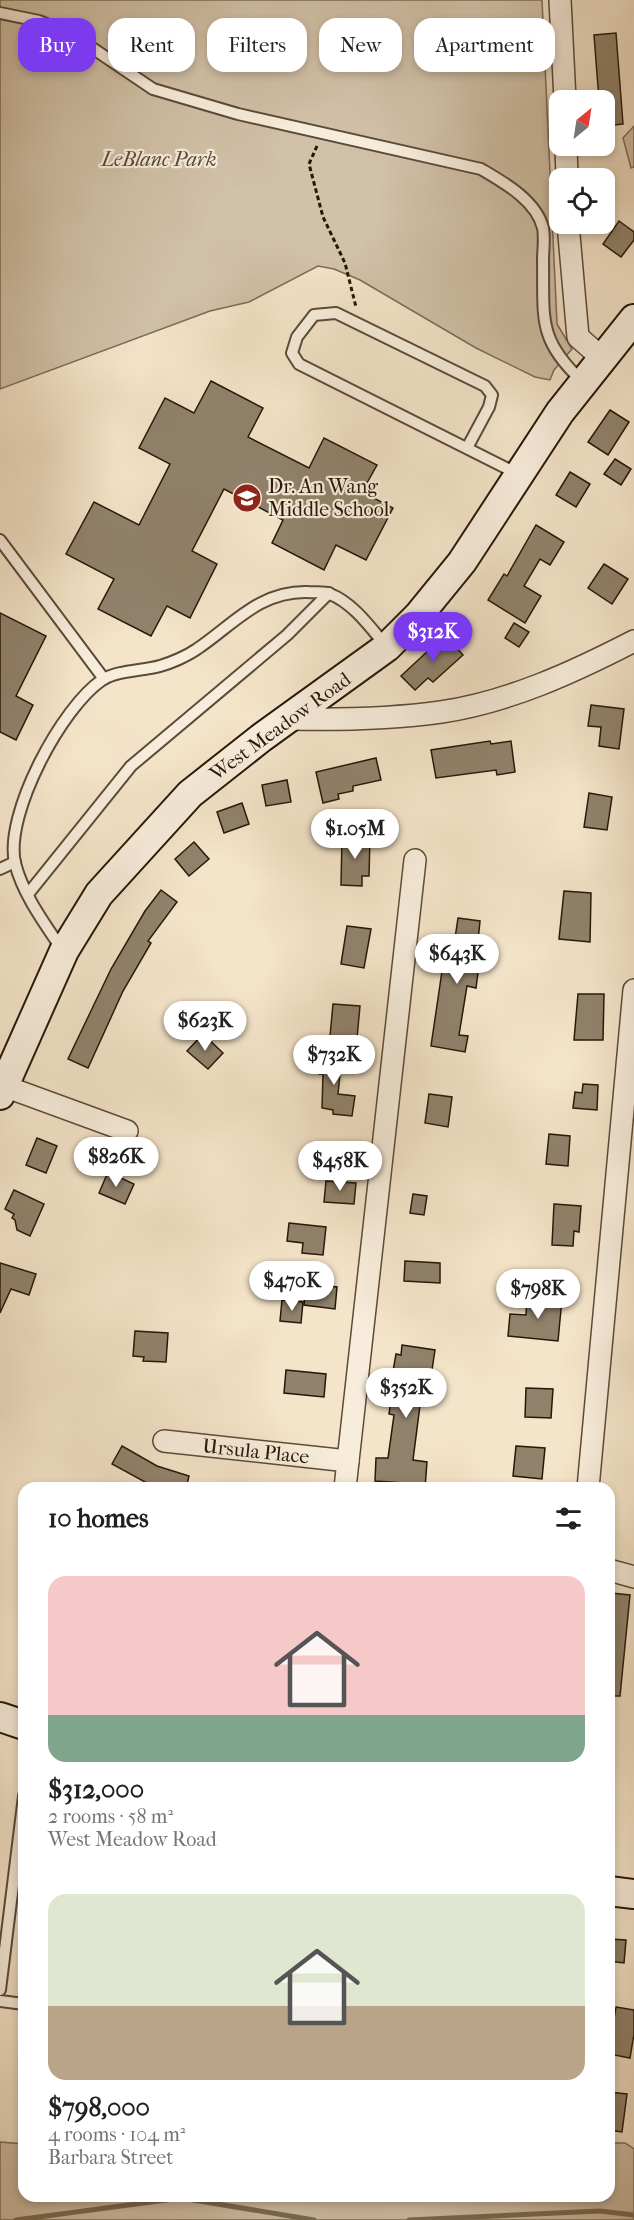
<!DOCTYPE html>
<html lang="en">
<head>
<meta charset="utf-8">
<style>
  :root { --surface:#fff; --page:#f6f6f6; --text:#202124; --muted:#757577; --accent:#7c3aed }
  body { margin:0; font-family:"IM FELL French Canon",serif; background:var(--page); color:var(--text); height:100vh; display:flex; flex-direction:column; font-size:22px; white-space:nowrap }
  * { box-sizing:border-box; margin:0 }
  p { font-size:20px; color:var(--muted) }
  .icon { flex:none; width:33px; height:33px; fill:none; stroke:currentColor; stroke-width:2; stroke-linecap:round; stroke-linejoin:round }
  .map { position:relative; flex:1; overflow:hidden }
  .details { position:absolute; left:18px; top:1482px; width:597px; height:720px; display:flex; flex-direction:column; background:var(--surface); border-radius:18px; box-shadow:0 3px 9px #0003 }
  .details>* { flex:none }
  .top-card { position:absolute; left:18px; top:18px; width:598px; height:54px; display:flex; gap:12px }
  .needle { width:39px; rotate:30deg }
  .buttons { position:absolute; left:549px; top:90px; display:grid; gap:12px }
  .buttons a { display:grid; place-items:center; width:66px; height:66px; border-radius:12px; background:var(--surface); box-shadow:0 3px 9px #0003; font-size:30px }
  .price { position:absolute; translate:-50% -51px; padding:0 14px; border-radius:21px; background:#fff; color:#222; font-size:20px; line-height:39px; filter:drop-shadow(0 2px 3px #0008) }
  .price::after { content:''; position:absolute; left:50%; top:36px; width:18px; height:14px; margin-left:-9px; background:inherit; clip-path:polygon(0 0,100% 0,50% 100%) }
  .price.selected { background:var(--accent); color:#fff }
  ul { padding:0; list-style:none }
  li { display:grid; align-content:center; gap:12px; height:318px; padding:0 30px }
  li span { display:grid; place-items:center; height:186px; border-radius:18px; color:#555 }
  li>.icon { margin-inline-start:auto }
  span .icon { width:108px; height:108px; fill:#fffc; stroke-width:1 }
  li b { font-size:26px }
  h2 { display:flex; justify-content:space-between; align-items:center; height:72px; padding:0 30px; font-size:26px }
  .pill { padding:0 21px; border-radius:18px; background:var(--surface); box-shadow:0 3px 9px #0003; font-size:21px; line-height:54px }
  .pill.selected { background:var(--accent); color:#fff }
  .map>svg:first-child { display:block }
  .green { fill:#d1c1a8; stroke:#7c6c58; stroke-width:1.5 }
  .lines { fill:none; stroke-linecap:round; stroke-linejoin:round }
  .stream { stroke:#786954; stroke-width:5 }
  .building { fill:#91826c; stroke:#261808; stroke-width:1.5 }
  .lane-casing { stroke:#5a4b38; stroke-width:14 }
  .street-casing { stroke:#5a4b38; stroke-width:24 }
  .secondary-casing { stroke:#261808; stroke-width:32 }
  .path { stroke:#261808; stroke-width:3; stroke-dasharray:4.5 3; stroke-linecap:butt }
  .lane { stroke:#f8eddc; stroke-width:10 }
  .street { stroke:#f8eddc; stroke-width:21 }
  .secondary { stroke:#f8eddc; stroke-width:28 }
  .labels { text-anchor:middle; stroke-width:4.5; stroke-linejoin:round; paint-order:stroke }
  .park-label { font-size:20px; font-style:italic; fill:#594b38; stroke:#f8eddc }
  .poi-label { font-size:20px; fill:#261808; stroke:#f8eddc; text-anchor:start }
  .street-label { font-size:20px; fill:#261808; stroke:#f8eddc }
</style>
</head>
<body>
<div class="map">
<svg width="634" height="2220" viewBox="0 0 634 2220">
  <rect width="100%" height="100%" fill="#f4e4c9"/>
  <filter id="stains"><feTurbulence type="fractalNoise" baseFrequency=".00333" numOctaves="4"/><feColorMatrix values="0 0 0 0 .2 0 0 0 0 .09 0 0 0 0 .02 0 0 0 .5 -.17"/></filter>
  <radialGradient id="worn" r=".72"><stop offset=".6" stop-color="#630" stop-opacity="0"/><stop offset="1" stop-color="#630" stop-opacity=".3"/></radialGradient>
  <!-- green -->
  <g class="green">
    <path d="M0 0H542L557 324 572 349 554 370 550 380 535 377 476 348 360 280 334 269 318 266 249 302 210 311 0 389Z"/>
    <path d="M634 126V167L631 168 623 138Z"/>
    <path d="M0 2142 24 2144V2196H609V2143H625L634 2149V2220H0Z"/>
  </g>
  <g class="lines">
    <!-- stream -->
    <g class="stream">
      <path d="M16 2220 181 2198 314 2220"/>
      <path d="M409 2220 600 2211 634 2215"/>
    </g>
  </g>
  <!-- building -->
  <g class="building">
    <path d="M616 33 623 124 604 126V100H599L594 35Z"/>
    <path d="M619 221 634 232V240L621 257 603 244Z"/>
    <path d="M211 381 263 408 248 437 309 468 324 438 377 465 362 492 393 508 366 560 336 545 324 570 272 543 283 520 224 489 192 551 217 564 190 618 167 606 151 636 98 609 114 579 66 554 94 502 139 525 170 464 139 448 165 398 194 413Z"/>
    <path d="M610 410 629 422 608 455 588 442Z"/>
    <path d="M615 459 631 469 621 485 604 474Z"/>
    <path d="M570 472 590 484 576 507 556 495Z"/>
    <path d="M536 525 564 542 550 565 540 559 524 586 541 596 525 623 488 600 504 574 507 576Z"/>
    <path d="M604 564 628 579 612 604 588 588Z"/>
    <path d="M0 613 46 636 16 696 33 705 16 740 0 732Z"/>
    <path d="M514 623 529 632 519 647 505 638Z"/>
    <path d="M445 635 463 655 433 682 428 678 415 690 401 676Z"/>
    <path d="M591 705 624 709 619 749 599 746 601 727 588 726Z"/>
    <path d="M490 741 491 744 511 741 515 772 497 775 496 770 436 778 431 750Z"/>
    <path d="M376 758 381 780 353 786V791L338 794 339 799 323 803 316 772Z"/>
    <path d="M287 780 291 802 266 806 262 785Z"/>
    <path d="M589 793 612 797 607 830 584 827Z"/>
    <path d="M242 803 249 824 224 833 217 812Z"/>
    <path d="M342 837 370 838 369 876H362V886L341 885Z"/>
    <path d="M194 842 209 859 189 876 175 859Z"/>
    <path d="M161 890 177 902 148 941 151 943 123 991 88 1068 68 1059 111 969 145 911Z"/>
    <path d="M564 891 591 893 590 942 559 939Z"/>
    <path d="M458 918 480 921 478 941 482 942 476 988 467 986 459 1035 468 1036 465 1052 431 1046 446 944 454 945Z"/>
    <path d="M347 926 371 929 364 968 341 964Z"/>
    <path d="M578 994H604L603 1040H574Z"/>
    <path d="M333 1004 360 1006 356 1049 329 1047Z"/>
    <path d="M203 1034 223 1053 208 1069 187 1051Z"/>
    <path d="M321 1052 342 1054 338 1094 355 1096 352 1116 333 1114V1110L322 1108 323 1074H319Z"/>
    <path d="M583 1084 598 1085 597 1110 573 1108 575 1092 582 1093Z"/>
    <path d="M429 1094 452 1097 448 1127 425 1123Z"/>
    <path d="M549 1134 570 1136 568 1166 546 1164Z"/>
    <path d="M37 1138 57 1146 46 1173 26 1165Z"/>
    <path d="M108 1172 134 1184 125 1204 99 1193Z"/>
    <path d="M326 1181 356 1183 354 1204 324 1202Z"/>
    <path d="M14 1190 44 1204 30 1236 17 1230 15 1220 12 1218 14 1214 5 1209Z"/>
    <path d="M413 1194 427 1196 424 1215 410 1213Z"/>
    <path d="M554 1204 581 1206 579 1232 574 1231 573 1246 552 1245Z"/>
    <path d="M289 1223 326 1227 323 1255 302 1253 303 1243 287 1241Z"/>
    <path d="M405 1261 440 1263V1283L404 1281Z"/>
    <path d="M0 1263 36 1274 29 1295 11 1289 0 1313Z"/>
    <path d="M306 1284 337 1287 335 1309 304 1305Z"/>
    <path d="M527 1296 562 1299 558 1341 508 1336 510 1314 526 1315Z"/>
    <path d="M282 1300 303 1302 301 1323 280 1321Z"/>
    <path d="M135 1331 168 1333 166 1362 143 1361 144 1357 133 1356Z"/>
    <path d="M402 1345 435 1350 430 1383 423 1382 413 1460 427 1462 425 1488H403L404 1483 375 1481 376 1458H388L394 1415 389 1414 394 1378 392 1377 396 1354 401 1355Z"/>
    <path d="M286 1370 326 1374 324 1397 284 1393Z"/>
    <path d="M526 1388 553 1389 551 1418 525 1417Z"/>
    <path d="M122 1446 157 1466 189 1476 186 1488H156L112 1464Z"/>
    <path d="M516 1446 545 1448 542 1479 513 1476Z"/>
    <path d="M611 1593 630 1595 620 1696H609Z"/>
    <path d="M609 1939 626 1940 624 1963 609 1961Z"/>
    <path d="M616 2007 634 2010V2034L630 2058 609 2054V2035H611Z"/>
    <path d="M609 2092 627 2094 622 2132 609 2130Z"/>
  </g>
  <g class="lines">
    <!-- lane casing -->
    <g class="lane-casing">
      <g id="lane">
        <path d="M0 13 39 21 73 35 153 89 238 114 481 169C503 182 536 200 543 228 545 238 543 250 543 260 544 318 537 339 582 381"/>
        <path d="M467 448 489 407 492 395 485 386 336 313 314 315 297 337 292 353 299 364 518 474"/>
        <path d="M0 540 104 679"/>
        <path d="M0 869 15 862"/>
        <path d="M28 894 131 766 287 635 329 593"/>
        <path d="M63 951C45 924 23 895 15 863 4 814 62 707 102 680 118 670 142 671 160 666 171 663 187 656 197 649 233 625 259 591 307 592 314 593 324 591 330 594 353 603 370 627 386 646"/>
        <path d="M0 1990 24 1796"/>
        <path d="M0 2001 24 2004"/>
      </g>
    </g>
    <!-- street casing -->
    <g class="street-casing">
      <g id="street">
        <path d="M560 0 565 100"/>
        <path d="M566 146 567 178"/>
        <path d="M568 224 578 337 603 359"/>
        <path d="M290 719C341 720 391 719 441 712 509 702 574 672 634 641"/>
        <path d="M4 1086 127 1131"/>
        <path d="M164 1441 348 1461"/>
        <path d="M345 1488 415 860"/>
        <path d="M588 1488 634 990"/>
        <path d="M609 1570 634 1577"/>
      </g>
    </g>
    <!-- secondary casing -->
    <g class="secondary-casing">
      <g id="secondary">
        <path d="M0 1095 64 951 99 894 190 794 261 738 387 647 418 616 462 562 560 412 634 319"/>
        <path d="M0 1717 24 1725"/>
        <path d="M609 1891 634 1894"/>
      </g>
    </g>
    <!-- path -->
    <path class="path" d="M317 146 309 164 323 217 345 263 356 307"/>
    <!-- lane -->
    <use href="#lane" class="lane"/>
    <!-- street -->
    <use href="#street" class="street"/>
    <!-- secondary -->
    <use href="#secondary" class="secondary"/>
  </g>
  <!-- icons -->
  <defs>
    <g id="school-disc" transform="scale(1.5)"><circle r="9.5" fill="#8f2418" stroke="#f8eddc"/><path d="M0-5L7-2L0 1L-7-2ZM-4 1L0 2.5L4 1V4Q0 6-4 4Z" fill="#fff"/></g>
  </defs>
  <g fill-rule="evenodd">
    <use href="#school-disc" x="247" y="498"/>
  </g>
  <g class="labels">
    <!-- park labels -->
    <g class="park-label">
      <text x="159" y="166">LeBlanc Park</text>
    </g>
    <!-- poi labels -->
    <g class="poi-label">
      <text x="268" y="493">Dr. An Wang<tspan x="268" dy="23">Middle School</tspan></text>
    </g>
    <!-- street labels -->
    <g class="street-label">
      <text transform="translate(280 726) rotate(-36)" y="7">West Meadow Road</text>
      <text transform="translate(256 1451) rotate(6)" y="7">Ursula Place</text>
    </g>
  </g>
  <rect width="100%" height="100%" filter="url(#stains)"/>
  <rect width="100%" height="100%" fill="url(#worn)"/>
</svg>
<div class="buttons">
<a><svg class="needle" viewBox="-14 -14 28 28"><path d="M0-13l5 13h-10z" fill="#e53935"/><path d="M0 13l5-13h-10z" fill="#757577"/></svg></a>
<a><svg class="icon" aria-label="locate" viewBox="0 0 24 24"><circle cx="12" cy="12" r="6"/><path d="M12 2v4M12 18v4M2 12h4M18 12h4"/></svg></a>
</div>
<b class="price selected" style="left:433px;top:663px">$312K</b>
<b class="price" style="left:355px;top:860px">$1.05M</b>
<b class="price" style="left:457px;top:985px">$643K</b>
<b class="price" style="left:205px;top:1052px">$623K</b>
<b class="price" style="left:334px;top:1086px">$732K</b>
<b class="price" style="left:116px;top:1188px">$826K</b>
<b class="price" style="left:340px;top:1192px">$458K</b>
<b class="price" style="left:292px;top:1312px">$470K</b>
<b class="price" style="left:538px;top:1320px">$798K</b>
<b class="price" style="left:406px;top:1419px">$352K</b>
<div class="top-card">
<a class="pill selected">Buy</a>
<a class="pill">Rent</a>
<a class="pill">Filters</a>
<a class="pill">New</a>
<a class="pill">Apartment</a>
</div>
<section class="details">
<h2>10 homes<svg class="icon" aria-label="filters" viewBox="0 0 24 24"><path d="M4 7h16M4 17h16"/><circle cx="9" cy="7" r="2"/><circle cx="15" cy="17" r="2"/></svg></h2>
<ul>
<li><span style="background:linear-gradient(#f6c9c9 75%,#7fa58c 0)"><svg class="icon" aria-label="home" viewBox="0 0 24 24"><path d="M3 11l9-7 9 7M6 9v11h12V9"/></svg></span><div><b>$312,000</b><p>2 rooms · 58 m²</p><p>West Meadow Road</p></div></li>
<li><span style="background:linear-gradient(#dfe7d0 60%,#b9a48a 0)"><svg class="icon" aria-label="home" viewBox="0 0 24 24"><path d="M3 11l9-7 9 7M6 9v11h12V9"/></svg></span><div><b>$798,000</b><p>4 rooms · 104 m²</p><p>Barbara Street</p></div></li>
</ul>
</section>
</div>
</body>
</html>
